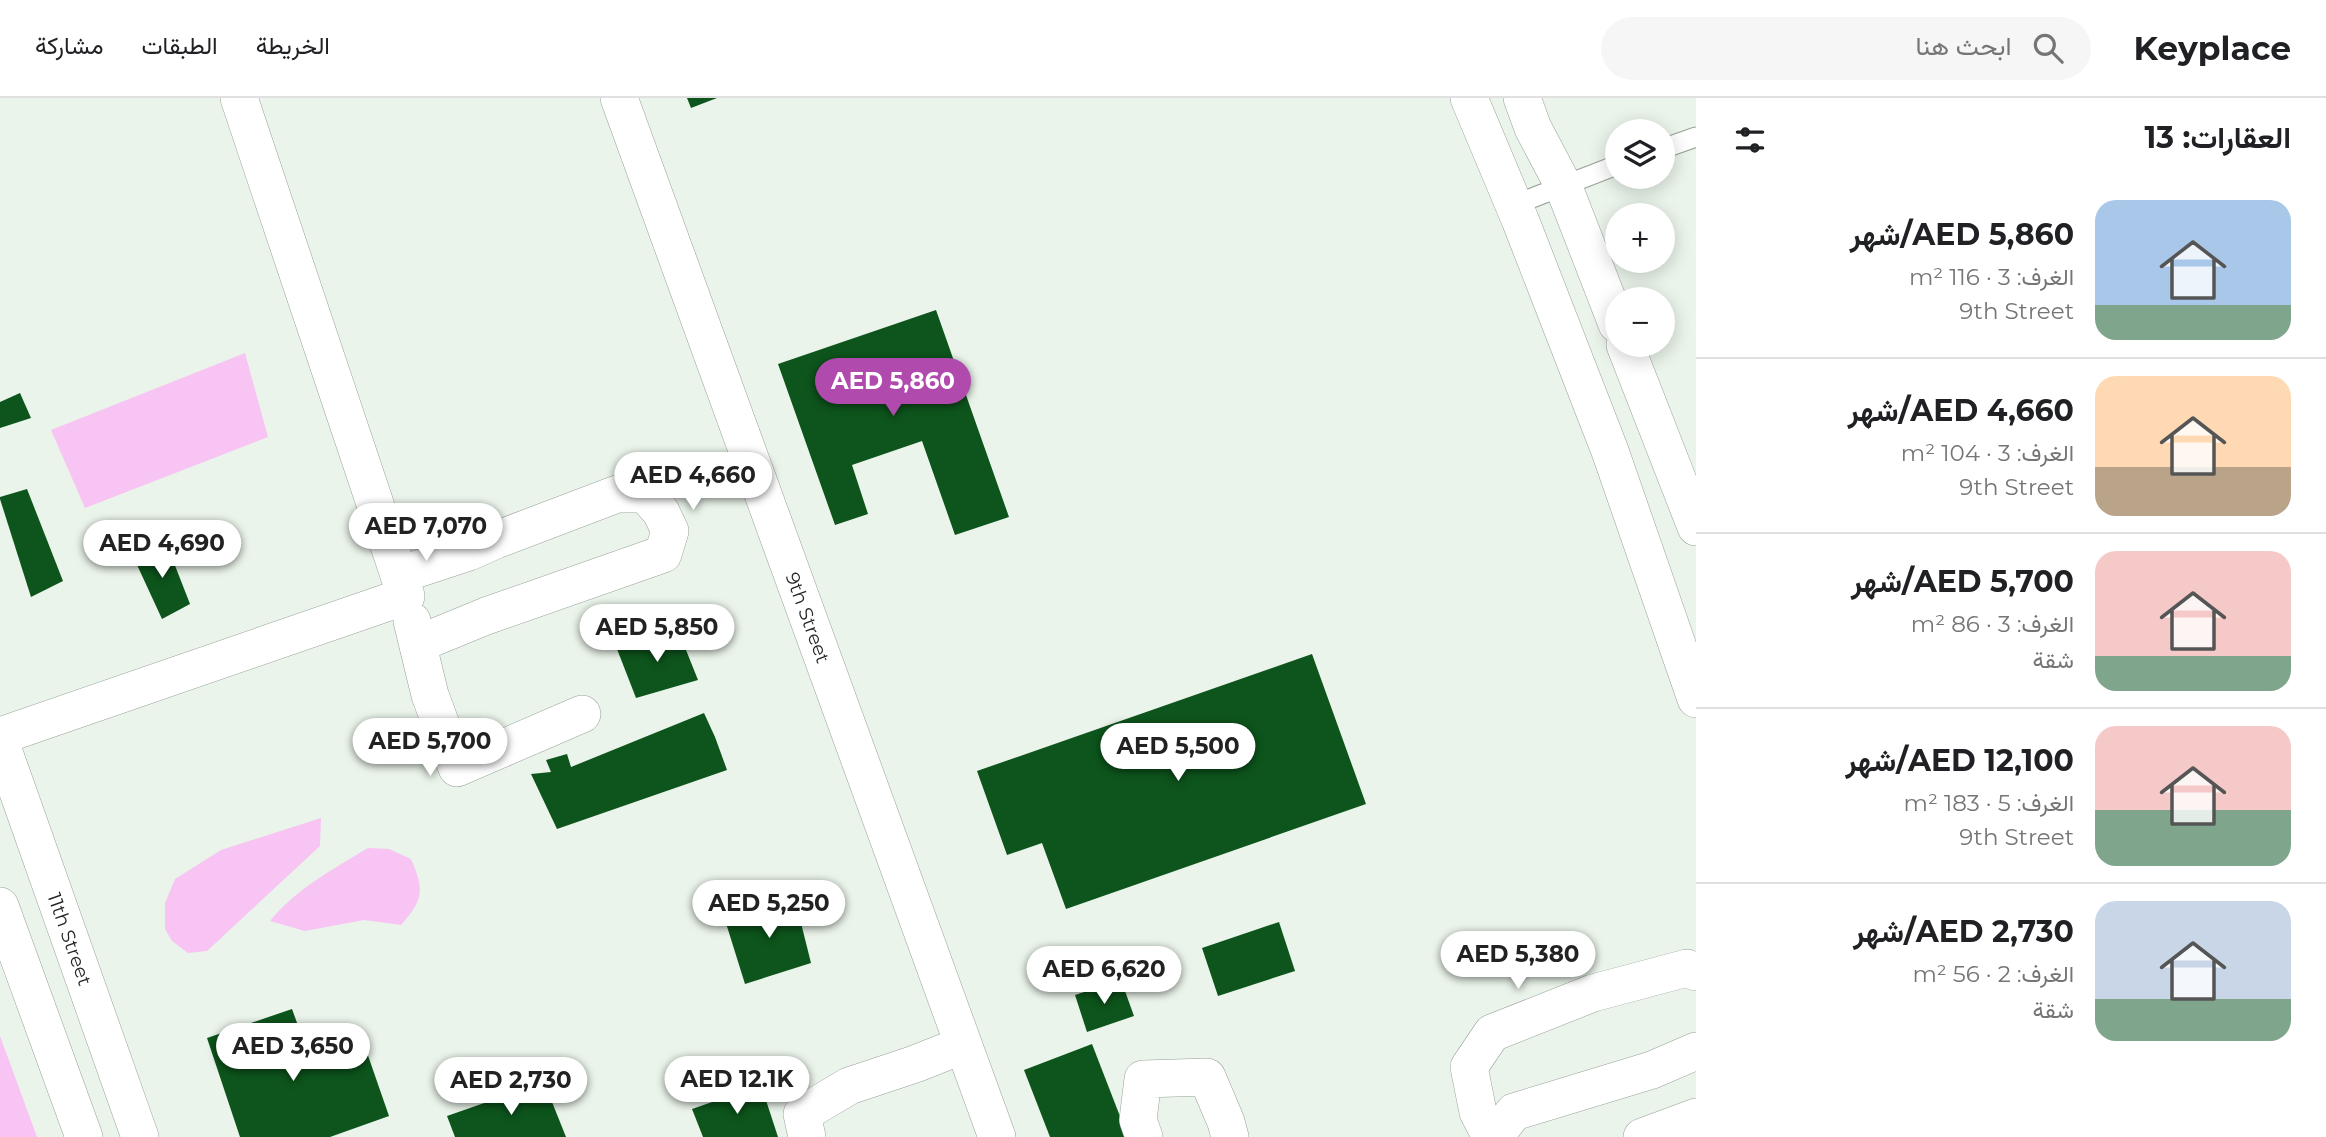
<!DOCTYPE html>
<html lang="ar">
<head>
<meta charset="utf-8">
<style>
  :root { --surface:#fff; --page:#f6f6f6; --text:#202124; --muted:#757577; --line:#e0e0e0; --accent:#b04aad }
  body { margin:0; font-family:Montserrat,Vazirmatn,sans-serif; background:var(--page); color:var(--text); direction:rtl; height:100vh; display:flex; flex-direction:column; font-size:26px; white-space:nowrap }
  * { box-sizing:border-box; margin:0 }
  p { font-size:23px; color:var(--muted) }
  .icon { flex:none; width:38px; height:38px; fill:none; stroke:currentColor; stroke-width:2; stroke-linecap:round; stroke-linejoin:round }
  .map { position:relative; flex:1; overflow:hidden; direction:ltr }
  .details { display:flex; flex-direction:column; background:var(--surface); width:630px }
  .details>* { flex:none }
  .buttons { position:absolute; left:1605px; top:21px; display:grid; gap:14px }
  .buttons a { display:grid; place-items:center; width:70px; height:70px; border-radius:50%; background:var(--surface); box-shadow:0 4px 18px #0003; font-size:35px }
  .price { position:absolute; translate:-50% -60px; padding:0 16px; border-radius:24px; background:#fff; color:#222; font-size:23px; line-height:46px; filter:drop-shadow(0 2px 4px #0008) }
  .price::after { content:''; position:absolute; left:50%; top:42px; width:21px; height:16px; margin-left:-10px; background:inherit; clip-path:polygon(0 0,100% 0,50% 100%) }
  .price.on { background:var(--accent); color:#fff }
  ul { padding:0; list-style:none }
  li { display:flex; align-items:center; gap:21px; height:175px; padding:0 35px }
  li+li { border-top:2px solid var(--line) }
  li span { display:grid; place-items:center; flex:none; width:196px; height:140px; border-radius:21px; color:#555 }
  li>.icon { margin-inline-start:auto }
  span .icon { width:84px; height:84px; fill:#fffc; stroke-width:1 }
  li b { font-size:30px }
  h2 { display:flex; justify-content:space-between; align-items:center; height:84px; padding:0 35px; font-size:30px }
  header { display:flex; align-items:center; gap:42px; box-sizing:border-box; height:98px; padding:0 35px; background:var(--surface); border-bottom:2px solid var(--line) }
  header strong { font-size:33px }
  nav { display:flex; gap:38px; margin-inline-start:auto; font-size:24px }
  .search { width:490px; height:63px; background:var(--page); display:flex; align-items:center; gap:18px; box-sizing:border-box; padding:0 24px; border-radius:38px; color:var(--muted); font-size:26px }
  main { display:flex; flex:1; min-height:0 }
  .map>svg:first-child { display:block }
  .green { fill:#f7c4f3 }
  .building { fill:#0d551c }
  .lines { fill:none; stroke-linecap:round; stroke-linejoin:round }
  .lane-casing { stroke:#98a299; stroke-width:21 }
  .street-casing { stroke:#98a299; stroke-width:38 }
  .lane { stroke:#fff; stroke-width:19 }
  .street { stroke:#fff; stroke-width:37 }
  .labels { text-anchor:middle; stroke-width:7; stroke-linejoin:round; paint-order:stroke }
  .street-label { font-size:19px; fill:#232723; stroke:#fdfffd }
</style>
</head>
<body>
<header>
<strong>Keyplace</strong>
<div class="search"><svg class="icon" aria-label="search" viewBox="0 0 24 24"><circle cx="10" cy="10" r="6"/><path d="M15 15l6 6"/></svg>ابحث هنا</div>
<nav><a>الخريطة</a><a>الطبقات</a><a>مشاركة</a></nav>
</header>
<main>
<section class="details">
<h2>العقارات: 13<svg class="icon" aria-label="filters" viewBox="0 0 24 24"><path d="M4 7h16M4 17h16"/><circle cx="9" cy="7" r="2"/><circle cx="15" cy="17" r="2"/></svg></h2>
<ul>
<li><span style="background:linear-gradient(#a9c7e8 75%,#7fa58c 0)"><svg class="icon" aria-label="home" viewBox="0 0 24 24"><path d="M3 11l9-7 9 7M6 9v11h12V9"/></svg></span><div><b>AED 5,860/شهر</b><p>الغرف: 3 · 116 m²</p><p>9th Street</p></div></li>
<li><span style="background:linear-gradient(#ffd9b3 65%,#b9a48a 0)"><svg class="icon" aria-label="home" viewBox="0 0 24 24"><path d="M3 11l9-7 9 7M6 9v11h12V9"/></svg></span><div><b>AED 4,660/شهر</b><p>الغرف: 3 · 104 m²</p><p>9th Street</p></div></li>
<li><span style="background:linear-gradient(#f6c9c9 75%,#7fa58c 0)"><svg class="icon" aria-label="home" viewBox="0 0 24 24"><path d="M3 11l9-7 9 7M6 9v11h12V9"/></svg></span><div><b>AED 5,700/شهر</b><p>الغرف: 3 · 86 m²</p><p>شقة</p></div></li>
<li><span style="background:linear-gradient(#f6c9c9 60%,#7fa58c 0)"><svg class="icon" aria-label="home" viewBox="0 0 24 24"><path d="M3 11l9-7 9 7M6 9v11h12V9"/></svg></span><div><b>AED 12,100/شهر</b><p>الغرف: 5 · 183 m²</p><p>9th Street</p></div></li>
<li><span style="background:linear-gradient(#c9d6e8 70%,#7fa58c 0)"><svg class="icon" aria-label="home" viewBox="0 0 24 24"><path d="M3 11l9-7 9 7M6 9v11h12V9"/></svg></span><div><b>AED 2,730/شهر</b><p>الغرف: 2 · 56 m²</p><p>شقة</p></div></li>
</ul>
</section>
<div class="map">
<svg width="1696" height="1039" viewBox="0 0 1696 1039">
  <rect width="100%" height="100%" fill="#eaf4ea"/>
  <!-- green -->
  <g class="green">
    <path d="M245 255 268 339 85 410 51 332Z"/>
    <path d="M321 720 320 748 207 853 188 855 172 843 165 831V805L175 781 221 752Z"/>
    <path d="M368 750 389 751 411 761C425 793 423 802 401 827L364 822 305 833 270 823C297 790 332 772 368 750Z"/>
    <path d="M0 938 37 1039H0Z"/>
  </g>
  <!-- building -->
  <g class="building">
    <path d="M687 0H717L691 10Z"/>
    <path d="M936 212 1009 419 955 437 922 343 852 367 868 416 835 427 778 266Z"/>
    <path d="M20 295 31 320 0 330V304Z"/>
    <path d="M27 391 63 483 31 499 0 401V399Z"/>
    <path d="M167 447 190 506 162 521 132 456Z"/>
    <path d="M678 532 698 582 636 600 617 551Z"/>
    <path d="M1312 556 1366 706 1066 811 1042 745 1007 757 977 673Z"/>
    <path d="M704 615 715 639 727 672 557 731 531 676 551 674 546 662 567 656 571 669Z"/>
    <path d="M794 797 811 865 745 886 725 822Z"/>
    <path d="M1279 824 1295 873 1218 898 1202 850Z"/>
    <path d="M1121 882 1134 918 1087 934 1075 897Z"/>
    <path d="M292 911 312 966 364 946 389 1018 330 1039H240L207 940Z"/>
    <path d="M1092 946 1128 1039H1050L1024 972Z"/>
    <path d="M544 984 566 1039H455L447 1018Z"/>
    <path d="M761 987 778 1039H703L692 1011Z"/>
  </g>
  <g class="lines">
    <!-- lane casing -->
    <g class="lane-casing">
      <g id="lane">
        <path d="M1662 51 1696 39"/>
        <path d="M1514 107 1617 67"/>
      </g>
    </g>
    <!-- street casing -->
    <g class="street-casing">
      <g id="street">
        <path id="s1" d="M619 0 997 1039"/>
        <path d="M1469 0 1521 124 1610 353 1696 601"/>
        <path d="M1522 0 1533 30 1563 87 1617 226"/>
        <path d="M1625 247 1696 429"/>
        <path d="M399 477 469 454 496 442 617 396H645L661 414 670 433 663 456 486 518 418 546"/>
        <path d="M412 523 430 597 457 670 582 616"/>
        <path d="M0 638 406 498 239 0"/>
        <path id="s2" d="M0 643 140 1039"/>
        <path d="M0 808 84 1039"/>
        <path d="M807 1039 802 1016 849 988 915 966 963 947"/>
        <path d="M1144 1039 1138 1022 1143 981 1207 979 1226 1024 1230 1039"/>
        <path d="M1491 1039 1478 1014 1469 969 1492 935 1593 895 1687 870 1696 874"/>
        <path d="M1494 1039 1514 1014 1652 972 1696 953"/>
        <path d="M1642 1039 1696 1019"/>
      </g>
    </g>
    <!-- lane -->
    <use href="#lane" class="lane"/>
    <!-- street -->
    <use href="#street" class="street"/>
  </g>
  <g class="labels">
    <!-- street labels -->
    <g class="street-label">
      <text dy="7" stroke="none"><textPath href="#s1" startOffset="553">9th Street</textPath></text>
      <text dy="7" stroke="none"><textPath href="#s2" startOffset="210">11th Street</textPath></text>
    </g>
  </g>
</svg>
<div class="buttons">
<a><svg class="icon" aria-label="layers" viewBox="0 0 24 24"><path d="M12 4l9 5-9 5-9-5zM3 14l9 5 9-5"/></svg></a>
<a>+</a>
<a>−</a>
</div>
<b class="price on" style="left:893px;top:320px">AED 5,860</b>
<b class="price" style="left:693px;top:414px">AED 4,660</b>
<b class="price" style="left:426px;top:465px">AED 7,070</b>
<b class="price" style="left:162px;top:482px">AED 4,690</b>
<b class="price" style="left:657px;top:566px">AED 5,850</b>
<b class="price" style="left:430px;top:680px">AED 5,700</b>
<b class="price" style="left:1178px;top:685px">AED 5,500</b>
<b class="price" style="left:769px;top:842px">AED 5,250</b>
<b class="price" style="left:1518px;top:893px">AED 5,380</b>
<b class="price" style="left:1104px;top:908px">AED 6,620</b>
<b class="price" style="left:293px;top:985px">AED 3,650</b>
<b class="price" style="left:737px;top:1018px">AED 12.1K</b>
<b class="price" style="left:511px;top:1019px">AED 2,730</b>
</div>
</main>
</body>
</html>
